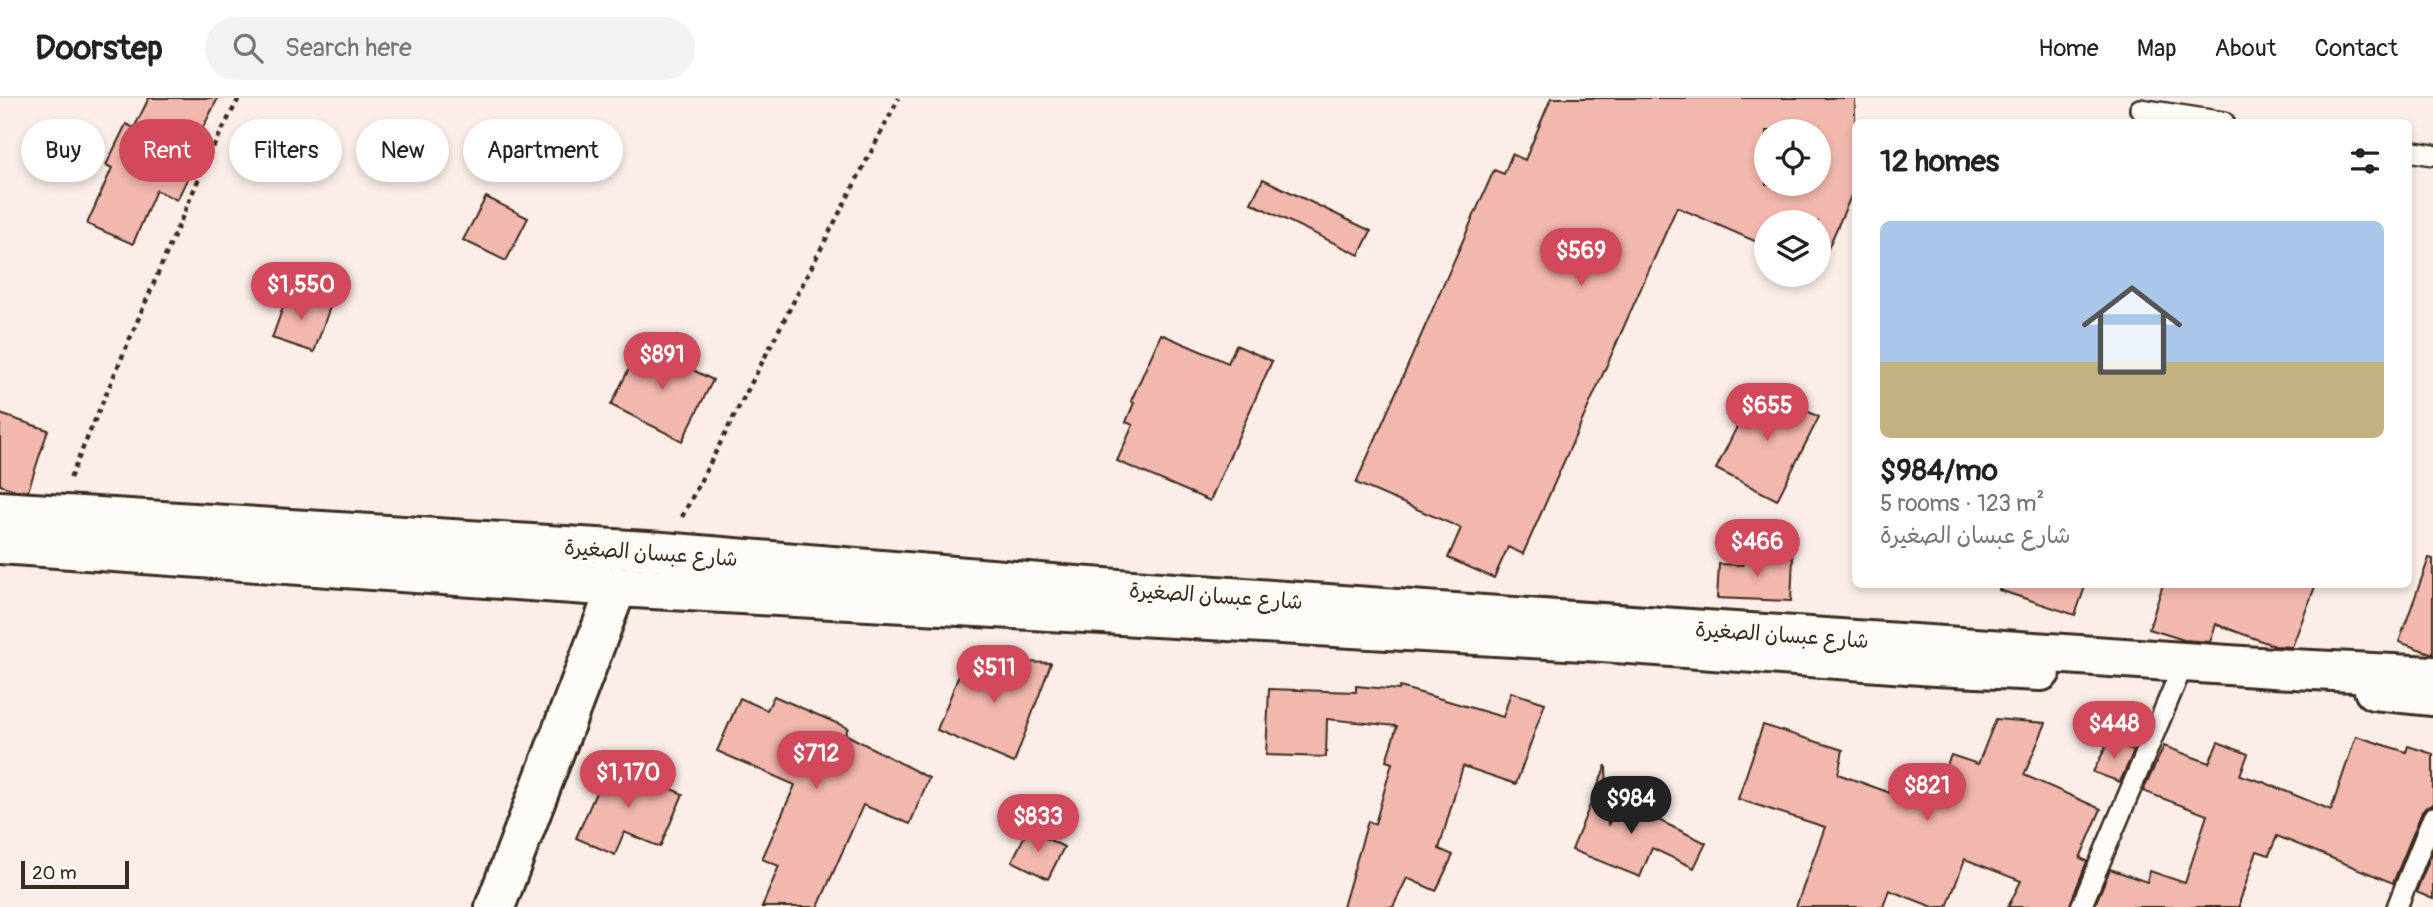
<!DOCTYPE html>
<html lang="en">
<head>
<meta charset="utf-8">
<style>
  :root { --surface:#fff; --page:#f2f2f2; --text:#222; --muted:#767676; --line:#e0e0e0; --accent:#d1495b }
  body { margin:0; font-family:Pangolin,"Playpen Sans Arabic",sans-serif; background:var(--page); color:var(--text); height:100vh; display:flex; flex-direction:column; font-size:26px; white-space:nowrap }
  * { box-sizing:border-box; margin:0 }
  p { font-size:23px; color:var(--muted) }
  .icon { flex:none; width:38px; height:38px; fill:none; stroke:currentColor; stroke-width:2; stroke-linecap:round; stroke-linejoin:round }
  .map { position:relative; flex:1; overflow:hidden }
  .side { position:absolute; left:1852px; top:21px; width:560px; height:469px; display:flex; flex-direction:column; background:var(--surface); border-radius:10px; box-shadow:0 4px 10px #0003 }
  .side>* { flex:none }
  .hud { position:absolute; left:21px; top:21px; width:665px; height:63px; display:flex; gap:14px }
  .buttons { position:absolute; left:1754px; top:21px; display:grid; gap:14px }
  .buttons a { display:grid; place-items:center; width:77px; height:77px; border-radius:50%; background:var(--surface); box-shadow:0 4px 10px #0003; font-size:35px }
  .scale { position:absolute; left:21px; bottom:18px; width:108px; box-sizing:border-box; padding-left:7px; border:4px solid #3b2a1e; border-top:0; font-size:19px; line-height:24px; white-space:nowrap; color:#3b2a1e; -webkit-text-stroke:5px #fdfcf7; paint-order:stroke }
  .price { position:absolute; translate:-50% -60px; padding:0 16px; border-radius:24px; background:var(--accent); color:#fff; font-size:23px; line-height:46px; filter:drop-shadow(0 2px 4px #0008) }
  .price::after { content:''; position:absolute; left:50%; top:42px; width:21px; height:16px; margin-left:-10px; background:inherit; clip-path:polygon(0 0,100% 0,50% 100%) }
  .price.active { background:#222; color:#fff }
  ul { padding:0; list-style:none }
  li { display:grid; align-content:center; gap:14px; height:371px; padding:0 28px }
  li span { display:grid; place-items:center; height:217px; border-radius:10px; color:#555 }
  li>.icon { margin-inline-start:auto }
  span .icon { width:126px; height:126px; fill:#fffc; stroke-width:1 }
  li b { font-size:30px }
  h2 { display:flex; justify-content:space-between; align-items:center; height:84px; padding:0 28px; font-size:30px }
  .chip { padding:0 24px; border-radius:32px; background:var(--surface); box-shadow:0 4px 10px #0003; font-size:24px; line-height:63px }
  .chip.active { background:var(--accent); color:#fff }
  header { display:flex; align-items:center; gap:42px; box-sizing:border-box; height:98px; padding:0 35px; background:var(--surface); border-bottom:2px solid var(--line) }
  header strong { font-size:33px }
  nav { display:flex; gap:38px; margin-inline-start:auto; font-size:24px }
  .search { width:490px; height:63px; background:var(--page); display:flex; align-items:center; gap:18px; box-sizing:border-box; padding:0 24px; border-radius:38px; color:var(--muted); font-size:26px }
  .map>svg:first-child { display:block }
  .building { fill:#f2b7ad; stroke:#3b2a1e; stroke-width:2; fill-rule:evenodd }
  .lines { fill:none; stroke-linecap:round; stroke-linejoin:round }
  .service-casing { stroke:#3b2a1e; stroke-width:24 }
  .minor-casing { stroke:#3b2a1e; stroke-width:44 }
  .tertiary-casing { stroke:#3b2a1e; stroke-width:44 }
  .secondary-casing { stroke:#3b2a1e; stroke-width:44 }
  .path { stroke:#3b2a1e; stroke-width:4.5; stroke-dasharray:5 5; stroke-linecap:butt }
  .service { stroke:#fdfcf7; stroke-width:19 }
  .minor { stroke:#fdfcf7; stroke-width:38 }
  .tertiary { stroke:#fdfcf7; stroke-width:38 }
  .secondary { stroke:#fdfcf7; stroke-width:38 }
  .labels { text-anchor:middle; stroke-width:6; stroke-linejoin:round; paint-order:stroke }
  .street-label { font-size:21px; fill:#3b2a1e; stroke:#fdfcf7 }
</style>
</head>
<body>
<header>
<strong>Doorstep</strong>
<div class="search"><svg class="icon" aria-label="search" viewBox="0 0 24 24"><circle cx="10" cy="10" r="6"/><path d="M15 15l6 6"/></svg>Search here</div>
<nav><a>Home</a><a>Map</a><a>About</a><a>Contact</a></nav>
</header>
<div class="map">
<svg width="2433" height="809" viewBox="0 0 2433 809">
  <rect width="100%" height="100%" fill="#fbeee8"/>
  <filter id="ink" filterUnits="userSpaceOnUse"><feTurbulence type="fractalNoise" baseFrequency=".0143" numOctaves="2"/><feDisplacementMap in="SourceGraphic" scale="14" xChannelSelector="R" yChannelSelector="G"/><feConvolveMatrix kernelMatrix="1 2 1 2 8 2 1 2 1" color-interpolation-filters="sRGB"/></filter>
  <g filter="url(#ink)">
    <!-- building -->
    <g class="building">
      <path d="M149 0H218L189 57 197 61 177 102 156 92 133 146 87 126 112 70 106 67 126 26 134 30Z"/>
      <path d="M1551 0H1855V89L1819 171 1818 124H1766V148L1677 109 1523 456 1508 449 1494 480 1448 460 1461 430 1356 385 1494 72 1504 76 1512 56 1525 62ZM1766 33H1818V86H1766Z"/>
      <path d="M1263 81 1371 133 1359 157 1251 105Z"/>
      <path d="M486 99 528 120 506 163 463 142Z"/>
      <path d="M288 195 330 209 314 254 272 240Z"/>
      <path d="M1161 236 1228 265 1236 247 1272 263 1210 403 1117 363 1133 327 1126 324 1134 305 1131 303Z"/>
      <path d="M641 246 713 282 682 343 611 307Z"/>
      <path d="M1757 288 1819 319 1777 402 1716 371Z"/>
      <path d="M0 316 48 332 28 393 15 392 0 387Z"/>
      <path d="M1743 457 1793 459 1791 503 1717 500 1719 466 1743 467Z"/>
      <path d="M2429 460 2433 461V556L2399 544Z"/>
      <path d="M2000 486H2086L2075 517 1999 492Z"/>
      <path d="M2163 486H2316L2292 549 2275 548 2216 526 2210 544 2184 542 2149 531Z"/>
      <path d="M965 562 1051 565 1014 665 937 632Z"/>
      <path d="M1356 588 1399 592 1400 589 1503 619 1511 594 1545 605 1516 686 1463 668 1439 751 1453 757 1436 793 1407 780 1393 809H1343L1368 723 1375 726 1392 665 1386 663 1397 628 1327 621 1326 659 1266 657 1269 591 1356 594Z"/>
      <path d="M774 598 848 630 845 636 929 680 910 726 863 707 818 809H762L779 768 762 761 795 687 717 653 740 600 767 612Z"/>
      <path d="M1996 621 2046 625 2024 677 2101 711 2080 760 2087 763 2069 809H2008L2021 783 1965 761 1947 809H1933L1889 792 1883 809H1796L1825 729 1738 701 1763 627 1843 652 1838 676 1929 709 1951 657 1978 666Z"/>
      <path d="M2356 638 2406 654 2408 648 2433 656V707L2426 709 2422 714 2393 785 2277 738 2269 757 2257 753 2240 803V809H2094L2110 771 2147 784 2150 773 2185 785 2207 717 2143 693 2164 648 2209 665 2218 644 2248 656 2240 677 2263 684 2331 712Z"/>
      <path d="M2110 641 2134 653 2120 684 2093 674Z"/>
      <path d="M609 665 683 696 660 749 624 734 615 757 576 740Z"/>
      <path d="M1606 667 1608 728 1617 702 1706 745 1694 770 1652 750 1640 779 1572 752Z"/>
      <path d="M1028 731 1064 749 1048 781 1012 763Z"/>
      <path d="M2433 752V801L2416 794Z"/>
    </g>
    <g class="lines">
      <!-- service casing -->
      <g class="service-casing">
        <g id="service">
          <path d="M2140 11 2224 24"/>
          <path d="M2408 53 2433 57"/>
          <path d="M2081 809 2178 579"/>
          <path d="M2397 809 2433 719"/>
        </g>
      </g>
      <!-- minor casing -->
      <g class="minor-casing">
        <path id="minor" d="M495 809 617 489"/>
      </g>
      <!-- tertiary casing -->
      <g class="tertiary-casing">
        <g id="tertiary">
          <path d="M0 446 617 489 1602 544 1935 568 2041 573"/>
          <path d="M2374 592 2433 598"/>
        </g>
      </g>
      <!-- secondary casing -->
      <g class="secondary-casing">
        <path id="secondary" d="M0 413 663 454 1076 488 1439 514 2273 570 2433 578"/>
      </g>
      <!-- path -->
      <g class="path">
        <path d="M70 380 208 59 239 0"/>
        <path d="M682 419 899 0"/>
      </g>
      <!-- service -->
      <use href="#service" class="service"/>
      <!-- minor -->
      <use href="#minor" class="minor"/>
      <!-- tertiary -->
      <use href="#tertiary" class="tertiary"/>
      <!-- secondary -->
      <use href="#secondary" class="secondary"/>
    </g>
  </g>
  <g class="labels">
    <!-- street labels -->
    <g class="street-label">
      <text transform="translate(651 455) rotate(4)" y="7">شارع عبسان الصغيرة</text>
      <text transform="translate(1216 498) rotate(4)" y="7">شارع عبسان الصغيرة</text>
      <text transform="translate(1782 537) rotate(4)" y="7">شارع عبسان الصغيرة</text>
    </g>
  </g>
</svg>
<div class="buttons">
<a><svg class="icon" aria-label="locate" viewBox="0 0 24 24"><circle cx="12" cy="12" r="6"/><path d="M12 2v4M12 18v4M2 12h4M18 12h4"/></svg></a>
<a><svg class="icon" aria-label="layers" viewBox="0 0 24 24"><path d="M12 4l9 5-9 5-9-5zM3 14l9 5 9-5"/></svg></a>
</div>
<div class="scale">20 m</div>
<b class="price" style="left:1581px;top:190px">$569</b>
<b class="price" style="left:301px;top:224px">$1,550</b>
<b class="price" style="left:662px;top:294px">$891</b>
<b class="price" style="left:1767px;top:345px">$655</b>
<b class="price" style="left:1757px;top:481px">$466</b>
<b class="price" style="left:994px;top:607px">$511</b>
<b class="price" style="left:2114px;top:663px">$448</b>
<b class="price" style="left:816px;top:693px">$712</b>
<b class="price" style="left:628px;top:712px">$1,170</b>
<b class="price" style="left:1927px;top:725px">$821</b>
<b class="price active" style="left:1631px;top:738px">$984</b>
<b class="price" style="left:1038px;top:756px">$833</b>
<div class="hud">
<a class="chip">Buy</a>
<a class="chip active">Rent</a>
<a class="chip">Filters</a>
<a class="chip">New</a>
<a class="chip">Apartment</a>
</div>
<section class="side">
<h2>12 homes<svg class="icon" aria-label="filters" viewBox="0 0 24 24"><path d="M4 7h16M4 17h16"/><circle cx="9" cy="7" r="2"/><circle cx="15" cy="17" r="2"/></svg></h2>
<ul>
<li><span style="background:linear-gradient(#a9c7e8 65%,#c2b280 0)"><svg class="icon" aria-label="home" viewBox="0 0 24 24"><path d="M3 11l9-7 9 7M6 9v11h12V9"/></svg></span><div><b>$984/mo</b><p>5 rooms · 123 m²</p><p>شارع عبسان الصغيرة</p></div></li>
</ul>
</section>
</div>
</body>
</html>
